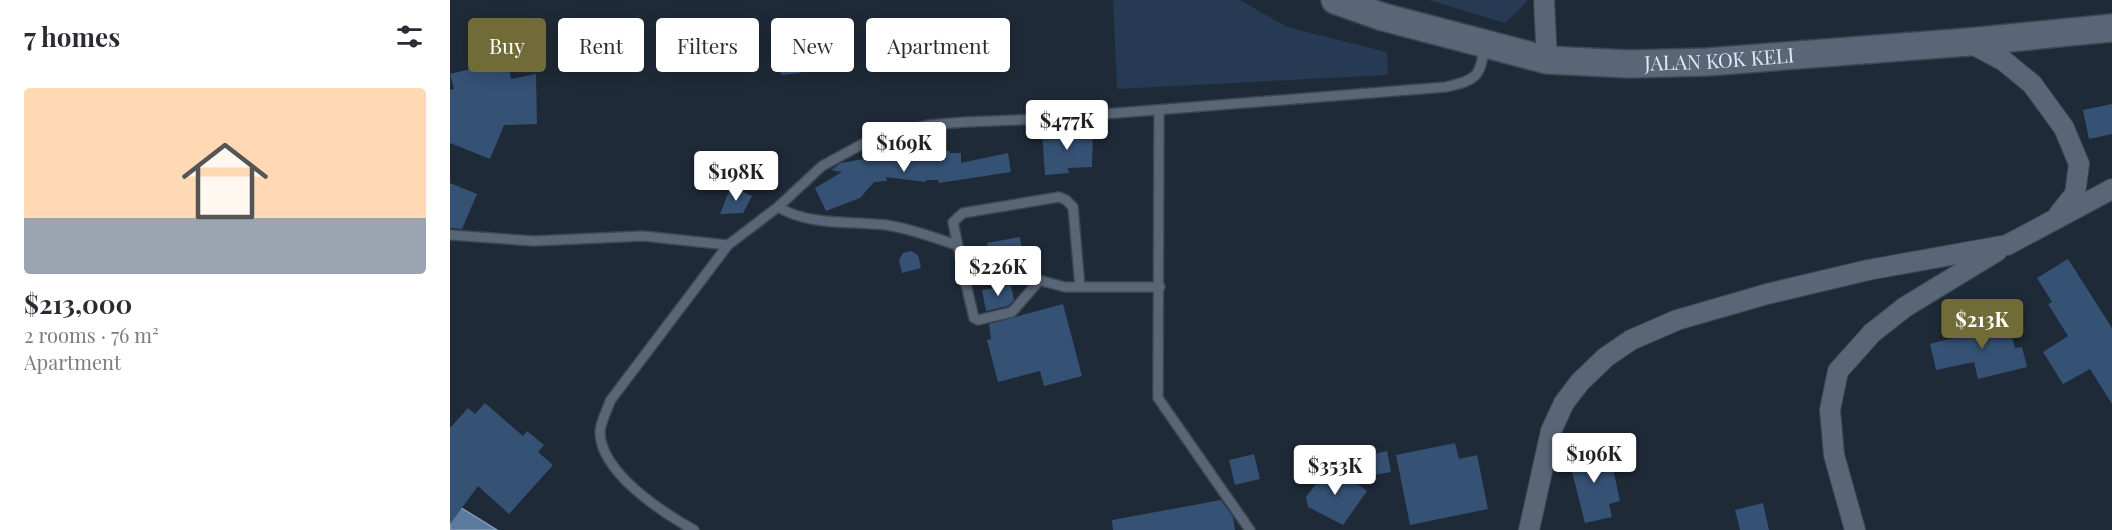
<!DOCTYPE html>
<html lang="en">
<head>
<meta charset="utf-8">
<style>
  :root { --surface:#fff; --page:#f2f2f3; --text:#2b2b33; --muted:#7c7c81; --accent:#716c37 }
  body { margin:0; font-family:"Playfair Display",serif; background:var(--page); color:var(--text); height:100vh; display:flex; flex-direction:column; font-size:22px; white-space:nowrap }
  * { box-sizing:border-box; margin:0 }
  p { font-size:20px; color:var(--muted) }
  .icon { flex:none; width:33px; height:33px; fill:none; stroke:currentColor; stroke-width:2; stroke-linecap:round; stroke-linejoin:round }
  .map { position:relative; flex:1; overflow:hidden }
  .details { display:flex; flex-direction:column; background:var(--surface); width:450px }
  .details>* { flex:none }
  .top-card { position:absolute; left:18px; top:18px; width:570px; height:54px; display:flex; gap:12px }
  .price { position:absolute; translate:-50% -51px; padding:0 14px; border-radius:6px; background:#fff; color:#222; font-size:20px; line-height:39px; filter:drop-shadow(0 2px 3px #0008) }
  .price::after { content:''; position:absolute; left:50%; top:36px; width:18px; height:14px; margin-left:-9px; background:inherit; clip-path:polygon(0 0,100% 0,50% 100%) }
  .price.active { background:var(--accent); color:#fff }
  ul { padding:0; list-style:none }
  li { display:grid; align-content:center; gap:12px; height:318px; padding:0 24px }
  li span { display:grid; place-items:center; height:186px; border-radius:6px; color:#555 }
  li>.icon { margin-inline-start:auto }
  span .icon { width:108px; height:108px; fill:#fffc; stroke-width:1 }
  li b { font-size:26px }
  h2 { display:flex; justify-content:space-between; align-items:center; height:72px; padding:0 24px; font-size:26px }
  .tag { padding:0 21px; border-radius:6px; background:var(--surface); box-shadow:0 3px 15px #0003; font-size:21px; line-height:54px }
  .tag.active { background:var(--accent); color:#fff }
  main { display:flex; flex:1; min-height:0 }
  .map>svg:first-child { display:block }
  .green { fill:#263a53 }
  .water { fill:#5c799e; stroke:#849bb8; stroke-width:1.5 }
  .building { fill:#355174 }
  .lines { fill:none; stroke-linecap:round; stroke-linejoin:round }
  .lane-casing { stroke:#3d4752; stroke-width:12 }
  .street-casing { stroke:#3d4752; stroke-width:22 }
  .secondary-casing { stroke:#3d4752; stroke-width:30 }
  .lane { stroke:#596677; stroke-width:9 }
  .street { stroke:#596677; stroke-width:20 }
  .secondary { stroke:#596677; stroke-width:27 }
  .labels { text-anchor:middle; stroke-width:4.5; stroke-linejoin:round; paint-order:stroke }
  .street-label { font-size:20px; fill:#e3eaf4; stroke:#0d1319 }
</style>
</head>
<body>
<main>
<section class="details">
<h2>7 homes<svg class="icon" aria-label="filters" viewBox="0 0 24 24"><path d="M4 7h16M4 17h16"/><circle cx="9" cy="7" r="2"/><circle cx="15" cy="17" r="2"/></svg></h2>
<ul>
<li><span style="background:linear-gradient(#ffd9b3 70%,#9aa5b1 0)"><svg class="icon" aria-label="home" viewBox="0 0 24 24"><path d="M3 11l9-7 9 7M6 9v11h12V9"/></svg></span><div><b>$213,000</b><p>2 rooms · 76 m²</p><p>Apartment</p></div></li>
</ul>
</section>
<div class="map">
<svg width="1662" height="530" viewBox="0 0 1662 530">
  <rect width="100%" height="100%" fill="#1f2a38"/>
  <!-- green -->
  <g class="green">
    <path d="M663 0H790L837 27 937 52 938 75 667 89Z"/>
    <path d="M979 0H1077V2L1055 23Z"/>
  </g>
  <!-- water -->
  <path class="water" d="M0 501 47 530H0Z"/>
  <!-- building -->
  <g class="building">
    <path d="M347 37 351 73 331 75 328 39Z"/>
    <path d="M57 60 61 79 86 74 87 124 54 125 40 159 0 143V90L4 89 0 74Z"/>
    <path d="M1662 104V134L1639 139 1633 110Z"/>
    <path d="M616 130 617 131H643L642 167 618 168 619 173 595 175 592 132Z"/>
    <path d="M500 151V153H511V163L558 153 561 172 489 183 488 180H476V182L436 177 437 181 424 182 410 198 376 211 365 188 392 172 381 170 391 163 454 152Z"/>
    <path d="M0 183 27 194 12 229 0 228Z"/>
    <path d="M281 186 302 196 293 213 270 214Z"/>
    <path d="M570 237 574 265 564 267 541 264 537 243Z"/>
    <path d="M461 251 468 255 471 268 452 273 449 260 453 253Z"/>
    <path d="M1618 259 1662 328V404L1640 369 1613 384 1593 352 1618 336 1598 304 1602 302 1587 278Z"/>
    <path d="M561 285 564 300 558 306 536 311 532 290Z"/>
    <path d="M613 304 632 376 594 386 590 371 548 382 537 340 541 339 539 324Z"/>
    <path d="M1556 314 1565 348 1572 347 1577 367 1528 379 1524 362 1486 370 1480 344 1538 329 1536 319Z"/>
    <path d="M35 403 73 436 77 431 94 445 88 452 103 465 59 514 28 486 0 524V428L18 408 25 414Z"/>
    <path d="M1005 443 1009 459 1027 455 1038 509 960 525 946 455Z"/>
    <path d="M1154 448 1158 465 1162 464 1170 501 1159 504 1162 517 1135 523 1118 456Z"/>
    <path d="M937 451 941 472 923 475 919 455Z"/>
    <path d="M804 454 810 479 785 485 779 460Z"/>
    <path d="M884 467 917 491 893 525 858 507 856 497 877 469Z"/>
    <path d="M771 500 783 517 785 530H663L662 520Z"/>
    <path d="M1313 503 1319 530H1290L1285 510Z"/>
  </g>
  <g class="lines">
    <!-- lane casing -->
    <g class="lane-casing">
      <g id="lane">
        <path d="M709 110 708 398 800 530"/>
        <path d="M328 207C359 226 401 221 436 225 460 228 484 238 507 245"/>
        <path d="M0 235 84 241 193 236 278 245"/>
        <path d="M514 276 524 318 528 320 562 312 589 281"/>
        <path d="M630 287 623 207 616 200 609 197 513 213 503 222 514 276 539 271 558 272 615 287H710"/>
        <path d="M244 530C213 513 150 472 150 432 150 423 157 411 160 401L278 245 328 207 372 166 418 141 478 125 515 122 591 119 996 87C1026 80 1031 77 1034 46"/>
      </g>
    </g>
    <!-- street casing -->
    <g class="street-casing">
      <g id="street">
        <path d="M1094 0 1097 60"/>
        <path d="M1518 42 1554 61 1582 84 1614 128 1629 164 1625 194 1609 214"/>
        <path d="M1079 530 1101 431 1114 403 1130 382 1156 357 1181 340 1227 320 1317 294 1418 270 1557 245 1662 189"/>
        <path d="M1405 530 1384 455 1380 410 1388 371 1422 333 1455 307 1547 251"/>
      </g>
    </g>
    <!-- secondary casing -->
    <g class="secondary-casing">
      <g id="secondary">
        <path id="s1" d="M885 0 933 17 1097 60 1179 64 1257 62 1518 42 1662 28"/>
      </g>
    </g>
    <!-- lane -->
    <use href="#lane" class="lane"/>
    <!-- street -->
    <use href="#street" class="street"/>
    <!-- secondary -->
    <use href="#secondary" class="secondary"/>
  </g>
  <g class="labels">
    <!-- street labels -->
    <g class="street-label">
      <text dy="7" stroke="none"><textPath href="#s1" startOffset="393">JALAN KOK KELI</textPath></text>
    </g>
  </g>
</svg>
<b class="price" style="left:617px;top:151px">$477K</b>
<b class="price" style="left:454px;top:173px">$169K</b>
<b class="price" style="left:286px;top:202px">$198K</b>
<b class="price" style="left:548px;top:297px">$226K</b>
<b class="price active" style="left:1532px;top:350px">$213K</b>
<b class="price" style="left:1144px;top:484px">$196K</b>
<b class="price" style="left:885px;top:496px">$353K</b>
<div class="top-card">
<a class="tag active">Buy</a>
<a class="tag">Rent</a>
<a class="tag">Filters</a>
<a class="tag">New</a>
<a class="tag">Apartment</a>
</div>
</div>
</main>
</body>
</html>
